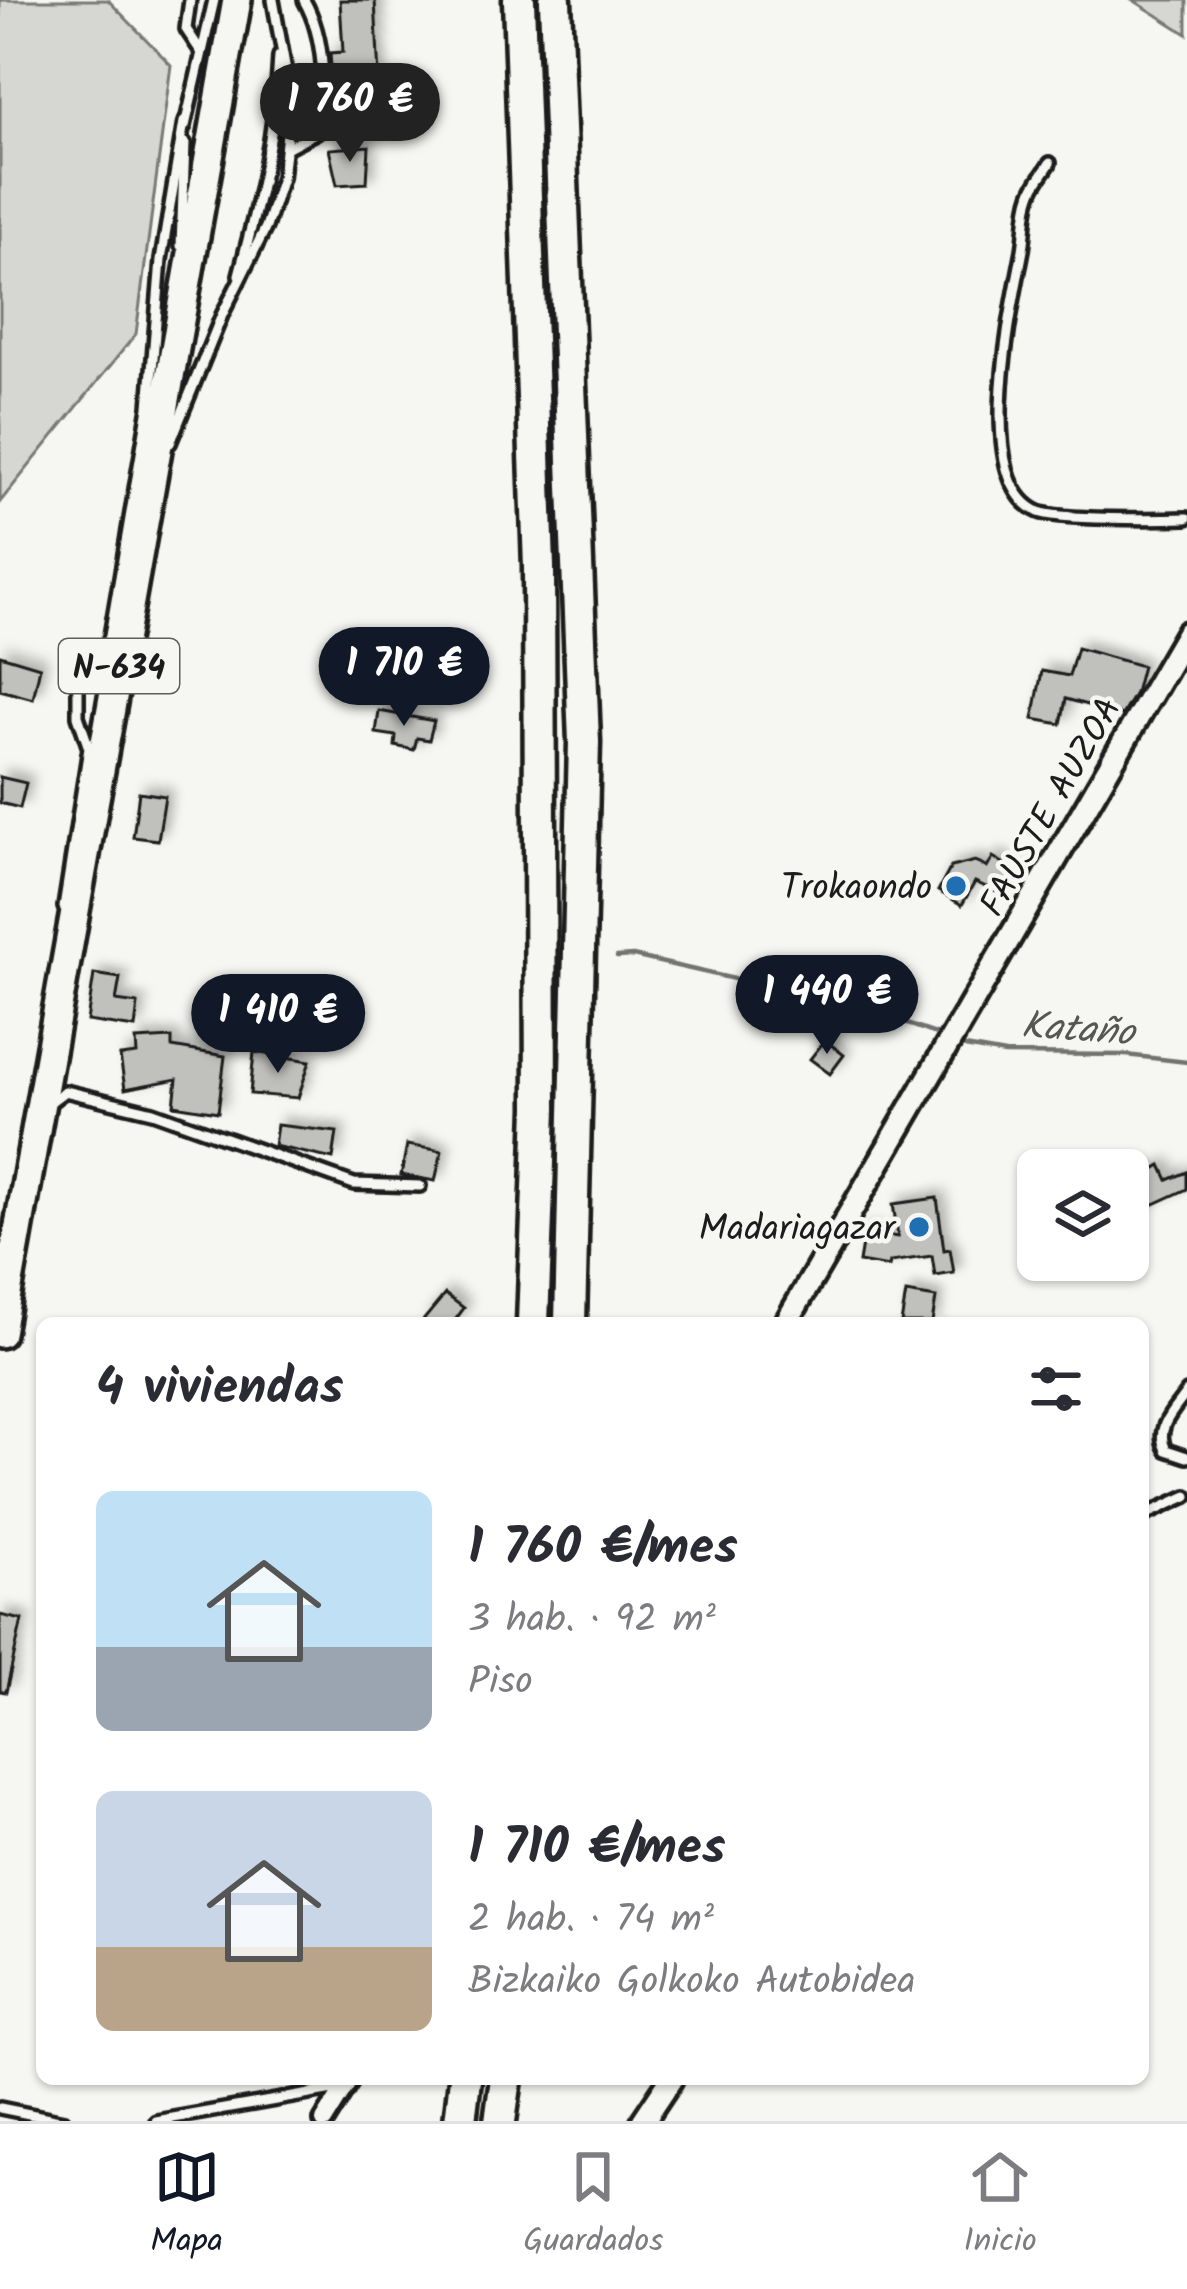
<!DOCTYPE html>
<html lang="es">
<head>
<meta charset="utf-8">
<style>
  :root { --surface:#fff; --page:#f7f7f7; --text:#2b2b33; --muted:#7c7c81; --line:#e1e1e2; --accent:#111827 }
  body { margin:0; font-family:Kalam,sans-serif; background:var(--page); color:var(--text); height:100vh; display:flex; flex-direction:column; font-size:45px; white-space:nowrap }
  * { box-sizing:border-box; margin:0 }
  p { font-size:39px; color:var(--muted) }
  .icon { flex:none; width:66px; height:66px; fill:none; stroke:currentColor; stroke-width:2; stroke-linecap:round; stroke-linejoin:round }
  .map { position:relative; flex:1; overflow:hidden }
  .sheet { position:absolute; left:36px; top:1317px; width:1113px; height:768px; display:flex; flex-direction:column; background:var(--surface); border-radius:18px; box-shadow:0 3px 9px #0004 }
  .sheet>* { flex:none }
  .tools { position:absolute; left:1017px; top:1149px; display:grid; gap:24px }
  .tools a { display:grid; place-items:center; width:132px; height:132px; border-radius:18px; background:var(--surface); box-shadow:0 3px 9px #0004; font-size:60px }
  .price { position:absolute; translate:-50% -102px; padding:0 27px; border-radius:42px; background:var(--accent); color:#fff; font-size:39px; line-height:78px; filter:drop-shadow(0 3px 6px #0008) }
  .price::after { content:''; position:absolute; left:50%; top:72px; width:36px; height:27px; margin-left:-18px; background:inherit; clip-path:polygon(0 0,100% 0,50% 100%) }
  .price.selected { background:#222; color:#fff }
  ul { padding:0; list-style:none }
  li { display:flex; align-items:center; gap:36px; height:300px; padding:0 60px }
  li span { display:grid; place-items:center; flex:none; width:336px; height:240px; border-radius:18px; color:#555 }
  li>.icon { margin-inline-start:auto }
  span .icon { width:144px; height:144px; fill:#fffc; stroke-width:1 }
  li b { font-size:51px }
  h2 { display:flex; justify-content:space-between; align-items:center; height:144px; padding:0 60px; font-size:51px }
  .menu { display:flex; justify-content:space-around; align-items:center; height:168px; border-top:3px solid var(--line); background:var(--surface); font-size:33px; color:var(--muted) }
  .menu a { display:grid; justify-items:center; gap:6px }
  .menu .selected { color:var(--accent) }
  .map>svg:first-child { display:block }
  .green { fill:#d6d6d2; stroke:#797977; stroke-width:3 }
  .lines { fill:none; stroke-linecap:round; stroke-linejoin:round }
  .stream { stroke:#727271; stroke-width:4.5 }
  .building { fill:#c0c0bd; stroke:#1c1c1c; stroke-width:3; filter:url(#shadow) }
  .service-casing { stroke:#1c1c1c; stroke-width:18 }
  .minor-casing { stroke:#1c1c1c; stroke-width:26 }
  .tertiary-casing { stroke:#1c1c1c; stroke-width:30 }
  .trunk-casing { stroke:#1c1c1c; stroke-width:36 }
  .motorway-casing { stroke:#1c1c1c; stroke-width:39 }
  .service { stroke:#f6f6f2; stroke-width:9 }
  .minor { stroke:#f6f6f2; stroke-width:16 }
  .tertiary { stroke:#f6f6f2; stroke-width:21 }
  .trunk { stroke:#f6f6f2; stroke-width:27 }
  .motorway { stroke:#f6f6f2; stroke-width:30 }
  .poi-dot { fill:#1f6fb2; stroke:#f6f6f2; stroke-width:4.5 }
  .labels { text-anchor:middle; stroke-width:9; stroke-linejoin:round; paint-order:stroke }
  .shield { fill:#f6f6f2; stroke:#5d5d5c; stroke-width:3 }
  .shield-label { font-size:33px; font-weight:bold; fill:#1c1c1c }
  .street-label { font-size:36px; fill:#1c1c1c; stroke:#f6f6f2 }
  .poi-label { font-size:36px; fill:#1c1c1c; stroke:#f6f6f2; text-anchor:end }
  .water-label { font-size:39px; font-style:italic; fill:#565654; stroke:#f6f6f2 }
</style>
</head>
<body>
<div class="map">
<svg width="1187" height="2121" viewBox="0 0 1187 2121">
  <defs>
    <filter id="shadow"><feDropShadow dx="7" dy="-7" stdDeviation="6" flood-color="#0004"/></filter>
  </defs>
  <rect width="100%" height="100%" fill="#f6f6f2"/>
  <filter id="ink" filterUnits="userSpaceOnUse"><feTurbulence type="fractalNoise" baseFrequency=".00833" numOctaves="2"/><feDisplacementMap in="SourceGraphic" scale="24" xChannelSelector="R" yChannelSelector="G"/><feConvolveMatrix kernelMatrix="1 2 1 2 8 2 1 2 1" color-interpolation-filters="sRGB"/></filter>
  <g filter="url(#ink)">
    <!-- green -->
    <g class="green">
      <path d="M0 0H108L171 65 136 334 0 502Z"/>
      <path d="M1133 0H1187V34Z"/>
    </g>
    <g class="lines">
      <!-- stream -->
      <g class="stream">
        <path d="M617 957 633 956 752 983 822 984 842 1001 936 1034"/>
        <path d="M965 1047 1005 1054 1126 1055 1187 1062"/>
      </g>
    </g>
    <!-- building -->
    <g class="building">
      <path d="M340 0H375L379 78 332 81 330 53 343 52Z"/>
      <path d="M369 146 367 183 337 185 329 149Z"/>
      <path d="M1077 648 1142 666 1135 693 1122 715 1066 699 1061 724 1033 719 1042 671 1069 676Z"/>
      <path d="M0 655 40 667 33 699 0 690Z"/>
      <path d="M379 711 434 721 429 740 417 738 414 750 395 746 396 736 376 733Z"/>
      <path d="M0 777 26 783 20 808 0 803Z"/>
      <path d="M139 792 165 796 158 840 133 837Z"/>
      <path d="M993 857 1016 871 1003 895 975 882 962 905 938 891 951 867 975 861 987 868Z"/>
      <path d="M94 974 120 978 116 1001 138 1004 135 1028 87 1021Z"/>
      <path d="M172 1038V1047L225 1056 218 1112 174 1105 177 1079 125 1089 120 1056 137 1054 136 1040Z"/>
      <path d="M825 1040 844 1055 830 1074 810 1059Z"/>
      <path d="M254 1052 310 1061 298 1098 250 1094Z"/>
      <path d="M277 1125 337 1132 333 1159 274 1146Z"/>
      <path d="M407 1145 442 1151 435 1181 401 1175Z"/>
      <path d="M1161 1165 1168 1180 1187 1172V1189L1128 1216V1185Z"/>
      <path d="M937 1198 944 1250 950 1249 954 1273 935 1276 932 1256 890 1262 889 1267 859 1262 864 1232 898 1237 893 1204Z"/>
      <path d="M906 1293 936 1298 932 1323H901Z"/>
      <path d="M445 1294 464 1308 453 1323H421Z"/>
      <path d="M0 1615 22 1620 6 1692 0 1691Z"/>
    </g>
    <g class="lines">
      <!-- service casing -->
      <g class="service-casing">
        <g id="service">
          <path d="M190 0 186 29 200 50"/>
          <path d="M185 126 214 0"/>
          <path d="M288 147 317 132C327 92 325 37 304 0"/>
          <path d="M1050 163C1044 173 1034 184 1031 195 1025 211 1026 233 1023 250 1013 304 971 483 1039 512 1059 520 1160 519 1187 518"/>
          <path d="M181 246 185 143"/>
          <path d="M239 275C258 203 276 131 279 56"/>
          <path d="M170 443 222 315 266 227 282 178 291 98 273 0"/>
          <path d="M64 907 89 748 78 716V686L84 674 104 653 110 636 149 407 161 260 184 122"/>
          <path d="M49 1103 65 1091 153 1112 354 1184 420 1186"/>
          <path d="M1187 1392C1174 1410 1154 1428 1166 1450L1187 1457"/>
          <path d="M1143 1516 1187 1496"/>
          <path d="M0 2108 64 2121"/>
          <path d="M156 2121 344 2088"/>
        </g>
      </g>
      <!-- minor casing -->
      <g class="minor-casing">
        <path id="minor" d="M324 2121 350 2079"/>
      </g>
      <!-- tertiary casing -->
      <g class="tertiary-casing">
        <g id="tertiary">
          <path d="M786 1323 1187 633"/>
          <path d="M643 2121 671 2079"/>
        </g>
      </g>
      <!-- trunk casing -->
      <g class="trunk-casing">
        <path id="trunk" d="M0 1333 237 0"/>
      </g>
      <!-- motorway casing -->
      <g class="motorway-casing">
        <g id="motorway">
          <path d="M519 0 539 567 541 1108 533 1323"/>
          <path d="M555 0 584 742 570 1323"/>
          <path d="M460 2121 465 2079"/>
          <path d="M500 2121 506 2079"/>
        </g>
      </g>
      <!-- service -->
      <use href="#service" class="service"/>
      <!-- minor -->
      <use href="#minor" class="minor"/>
      <!-- tertiary -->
      <use href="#tertiary" class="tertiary"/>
      <!-- trunk -->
      <use href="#trunk" class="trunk"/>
      <!-- motorway -->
      <use href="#motorway" class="motorway"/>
    </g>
  </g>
  <!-- markers -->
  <g class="poi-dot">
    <circle cx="956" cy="886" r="12"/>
    <circle cx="919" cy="1227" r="12"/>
  </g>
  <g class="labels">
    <!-- shield labels -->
    <rect class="shield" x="59" y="639" width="120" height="54" rx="9"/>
    <g class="shield-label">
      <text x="119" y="678">N-634</text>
    </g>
    <!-- street labels -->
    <g class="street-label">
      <text transform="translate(1049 806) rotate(-60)" y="13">FAUSTE AUZOA</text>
    </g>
    <!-- poi labels -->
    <g class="poi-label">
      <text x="932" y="899">Trokaondo</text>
      <text x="895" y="1240">Madariagazar</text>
    </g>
    <!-- water labels -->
    <g class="water-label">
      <text transform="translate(1078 1027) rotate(4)" y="14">Kataño</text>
    </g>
  </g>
</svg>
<div class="tools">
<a><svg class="icon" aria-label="layers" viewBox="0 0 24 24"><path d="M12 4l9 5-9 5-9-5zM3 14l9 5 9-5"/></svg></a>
</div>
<b class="price selected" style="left:350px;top:165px">1 760 €</b>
<b class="price" style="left:404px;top:729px">1 710 €</b>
<b class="price" style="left:827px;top:1057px">1 440 €</b>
<b class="price" style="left:278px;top:1076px">1 410 €</b>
<section class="sheet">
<h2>4 viviendas<svg class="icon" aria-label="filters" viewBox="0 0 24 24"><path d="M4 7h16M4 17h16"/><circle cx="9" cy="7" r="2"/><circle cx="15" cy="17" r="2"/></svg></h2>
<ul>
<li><span style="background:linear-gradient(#bfe0f5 65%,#9aa5b1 0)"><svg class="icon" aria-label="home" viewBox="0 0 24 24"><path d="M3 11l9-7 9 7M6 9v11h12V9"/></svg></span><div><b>1 760 €/mes</b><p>3 hab. · 92 m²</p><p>Piso</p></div></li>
<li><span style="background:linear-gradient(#c9d6e8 65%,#b9a48a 0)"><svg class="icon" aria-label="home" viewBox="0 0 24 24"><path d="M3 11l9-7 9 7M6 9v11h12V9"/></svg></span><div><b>1 710 €/mes</b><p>2 hab. · 74 m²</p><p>Bizkaiko Golkoko Autobidea</p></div></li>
</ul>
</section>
</div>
<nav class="menu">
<a class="selected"><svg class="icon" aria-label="map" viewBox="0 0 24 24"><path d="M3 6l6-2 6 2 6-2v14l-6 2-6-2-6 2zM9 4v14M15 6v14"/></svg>Mapa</a>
<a><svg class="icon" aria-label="saved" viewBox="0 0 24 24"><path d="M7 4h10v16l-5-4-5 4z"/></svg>Guardados</a>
<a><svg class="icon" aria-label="home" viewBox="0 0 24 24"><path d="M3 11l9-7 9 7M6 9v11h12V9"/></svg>Inicio</a>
</nav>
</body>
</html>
